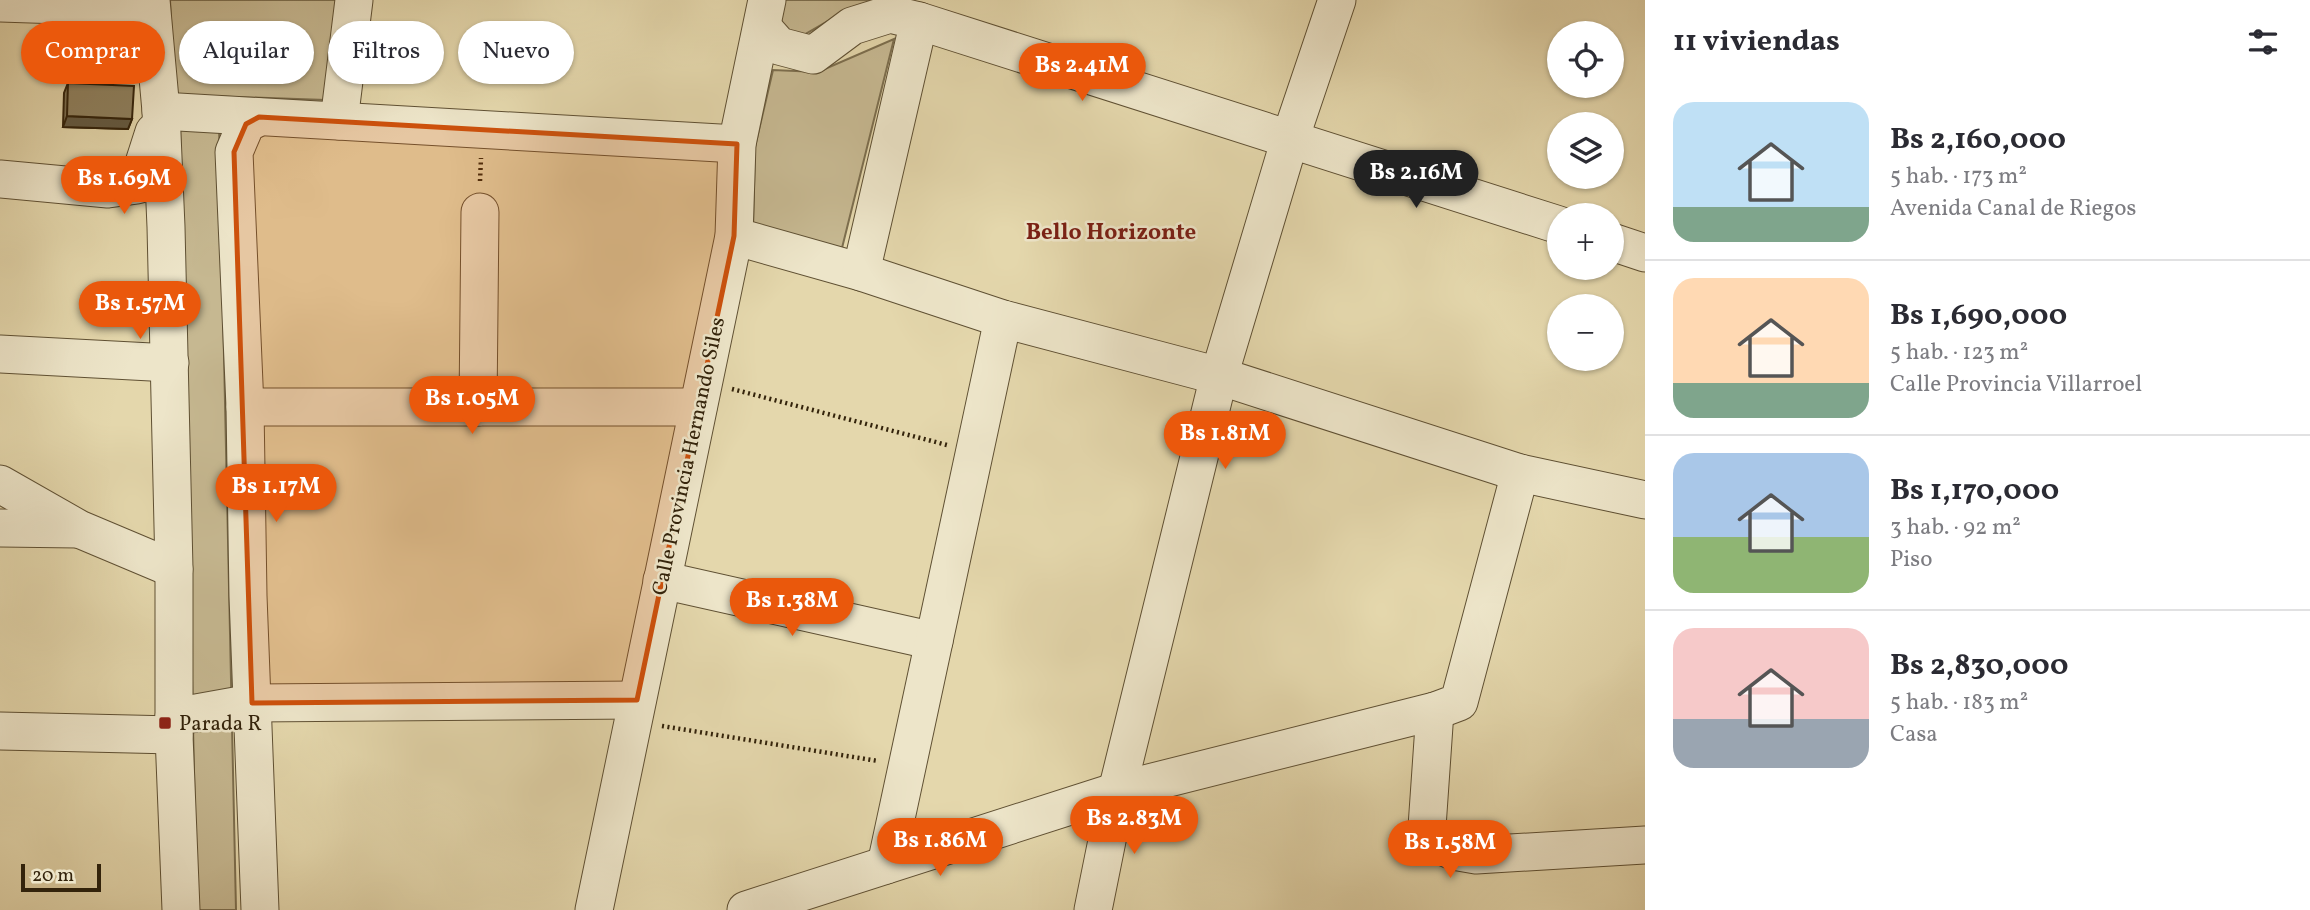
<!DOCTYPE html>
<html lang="es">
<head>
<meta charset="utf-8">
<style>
  :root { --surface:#fff; --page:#f2f2f3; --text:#2b2b33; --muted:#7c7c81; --line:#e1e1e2; --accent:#ea580c }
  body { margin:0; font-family:Vollkorn,serif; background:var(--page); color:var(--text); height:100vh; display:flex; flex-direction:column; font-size:26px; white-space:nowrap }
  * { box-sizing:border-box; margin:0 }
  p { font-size:23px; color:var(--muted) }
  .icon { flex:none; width:38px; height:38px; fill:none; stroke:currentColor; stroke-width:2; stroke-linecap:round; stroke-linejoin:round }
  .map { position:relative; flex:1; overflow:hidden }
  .side { display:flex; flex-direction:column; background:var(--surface); width:665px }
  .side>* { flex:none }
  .guide { position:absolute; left:21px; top:21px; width:665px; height:63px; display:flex; gap:14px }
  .controls { position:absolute; left:1547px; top:21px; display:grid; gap:14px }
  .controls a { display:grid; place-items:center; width:77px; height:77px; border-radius:50%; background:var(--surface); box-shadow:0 2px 5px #0004; font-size:35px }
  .scale { position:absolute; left:21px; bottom:18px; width:80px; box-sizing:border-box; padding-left:7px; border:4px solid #33230b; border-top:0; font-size:19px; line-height:24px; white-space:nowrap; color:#33230b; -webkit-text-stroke:5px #ede5c9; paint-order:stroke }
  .price { position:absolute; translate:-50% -60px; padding:0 16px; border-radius:24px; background:var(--accent); color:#fff; font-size:23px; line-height:46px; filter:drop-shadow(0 2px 4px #0008) }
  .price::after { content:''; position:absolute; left:50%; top:42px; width:21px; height:16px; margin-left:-10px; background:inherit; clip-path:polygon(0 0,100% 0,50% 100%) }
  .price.active { background:#222; color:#fff }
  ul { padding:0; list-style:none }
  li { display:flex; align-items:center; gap:21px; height:175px; padding:0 28px }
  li+li { border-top:2px solid var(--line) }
  li span { display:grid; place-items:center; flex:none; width:196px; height:140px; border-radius:21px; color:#555 }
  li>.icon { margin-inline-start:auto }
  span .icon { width:84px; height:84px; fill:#fffc; stroke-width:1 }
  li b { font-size:30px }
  h2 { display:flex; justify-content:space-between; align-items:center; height:84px; padding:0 28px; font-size:30px }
  .chip { padding:0 24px; border-radius:32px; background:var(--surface); box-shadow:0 2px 5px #0004; font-size:24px; line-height:63px }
  .chip.active { background:var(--accent); color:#fff }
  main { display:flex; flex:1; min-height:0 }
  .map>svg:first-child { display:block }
  .green { fill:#c6b891; stroke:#7c6e4e; stroke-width:2 }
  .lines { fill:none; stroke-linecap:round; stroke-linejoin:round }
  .minor-casing { stroke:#5f5033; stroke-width:39 }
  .path { stroke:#33230b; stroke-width:4.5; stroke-dasharray:2 3.5; stroke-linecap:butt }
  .minor { stroke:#ede5c9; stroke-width:37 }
  .wall { fill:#7b6f52; stroke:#33230b; stroke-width:2 }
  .shaded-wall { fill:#645a42; stroke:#33230b; stroke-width:2 }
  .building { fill:#8f815f; stroke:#33230b; stroke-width:2 }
  .marked { fill:#cd510c; fill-opacity:0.2; stroke:#cd510c; stroke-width:5; stroke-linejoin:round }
  .poi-dot { fill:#8f2418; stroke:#ede5c9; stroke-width:2.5 }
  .labels { text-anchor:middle; stroke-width:5; stroke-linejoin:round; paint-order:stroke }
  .street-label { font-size:21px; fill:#33230b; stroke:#ede5c9 }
  .poi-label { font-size:21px; fill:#33230b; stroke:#ede5c9; text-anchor:start }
  .neighbourhood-label { font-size:23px; font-weight:bold; fill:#7a1f14; stroke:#ede5c9 }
</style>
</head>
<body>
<main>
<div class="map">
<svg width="1645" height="910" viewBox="0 0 1645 910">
  <rect width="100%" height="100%" fill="#e4d7ac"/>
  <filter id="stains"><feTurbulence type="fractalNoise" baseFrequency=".00286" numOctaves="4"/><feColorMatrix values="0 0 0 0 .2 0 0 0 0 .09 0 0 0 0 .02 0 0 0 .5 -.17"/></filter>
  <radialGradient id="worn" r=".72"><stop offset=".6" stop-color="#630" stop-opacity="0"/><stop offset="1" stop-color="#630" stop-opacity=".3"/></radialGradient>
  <!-- green -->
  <g class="green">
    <path d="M170 0H338L326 100 175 95Z"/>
    <path d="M782 0H877L849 9 800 37 777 24Z"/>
    <path d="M894 39 841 252 753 229 755 147 773 70 818 72Z"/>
    <path d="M180 125H219L236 910H197Z"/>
  </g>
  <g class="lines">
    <!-- minor casing -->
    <g class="minor-casing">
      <g id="minor">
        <path d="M151 0 161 111 166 227 174 569V735L181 910"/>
        <path d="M0 3 151 8"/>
        <path d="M763 28 779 46 813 55 852 26 890 14 919 21 1559 225"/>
        <path d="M161 111 737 144"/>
        <path d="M259 117 246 124 234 152 245 407 248 596 260 910"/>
        <path d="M339 121 354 0"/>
        <path d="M0 179 108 189 137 185 154 132"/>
        <path d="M734 236 861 272 1003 319 1219 376 1520 473 1645 500"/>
        <path d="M1612 242 1645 253"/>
        <path d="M861 272 919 21"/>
        <path d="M0 354 170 363"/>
        <path d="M245 407H698"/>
        <path d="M478 407 480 212"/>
        <path d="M0 484 79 529 174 569"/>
        <path d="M0 528 78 529"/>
        <path d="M662 580 934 641"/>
        <path d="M1435 711 1427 827 1437 844 1453 851 1476 855 1645 845"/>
        <path d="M174 717 252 703 637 700"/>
        <path d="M0 731 174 735"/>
        <path d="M886 865 1003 319"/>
        <path d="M594 910 734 236 737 144 767 0"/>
        <path d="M746 910 1117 791 1435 711 1459 702 1520 473"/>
        <path d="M1093 910 1117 791 1219 376 1290 139 1337 0"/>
      </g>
    </g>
    <!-- path -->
    <g class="path">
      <path d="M480 181 481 158"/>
      <path d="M732 389 947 445"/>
      <path d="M662 726 878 761"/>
    </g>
    <!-- minor -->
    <use href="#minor" class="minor"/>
  </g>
  <!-- wall -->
  <path class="wall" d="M68 83 132 119 128 129 63 127 64 93Z"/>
  <!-- shaded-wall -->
  <path class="shaded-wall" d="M67 116 132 119 128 129 63 127Z"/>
  <!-- building -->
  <path class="building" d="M68 83 134 86 132 119 67 116Z"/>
  <!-- marked area -->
  <path class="marked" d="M259 117 737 144 734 236 637 700 252 703 234 152 246 124Z"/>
  <!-- markers -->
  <rect class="poi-dot" x="158" y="716" width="14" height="14" rx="3.5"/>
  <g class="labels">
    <!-- street labels -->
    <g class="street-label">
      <text transform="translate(688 456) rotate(-78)" y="7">Calle Provincia Hernando Siles</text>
    </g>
    <!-- poi labels -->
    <g class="poi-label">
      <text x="179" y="730">Parada R</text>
    </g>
    <!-- neighbourhood labels -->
    <g class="neighbourhood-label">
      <text x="1111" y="239">Bello Horizonte</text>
    </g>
  </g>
  <rect width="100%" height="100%" filter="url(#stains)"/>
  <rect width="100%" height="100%" fill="url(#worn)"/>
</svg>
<div class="controls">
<a><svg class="icon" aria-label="locate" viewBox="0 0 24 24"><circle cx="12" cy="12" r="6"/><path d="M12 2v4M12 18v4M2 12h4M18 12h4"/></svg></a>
<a><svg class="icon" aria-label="layers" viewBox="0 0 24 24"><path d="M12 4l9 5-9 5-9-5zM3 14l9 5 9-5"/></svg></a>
<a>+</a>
<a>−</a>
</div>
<div class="scale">20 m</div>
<b class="price" style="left:1082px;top:103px">Bs 2.41M</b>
<b class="price active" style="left:1416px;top:210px">Bs 2.16M</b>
<b class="price" style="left:124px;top:216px">Bs 1.69M</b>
<b class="price" style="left:140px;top:341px">Bs 1.57M</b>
<b class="price" style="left:472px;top:436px">Bs 1.05M</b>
<b class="price" style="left:1225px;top:471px">Bs 1.81M</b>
<b class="price" style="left:276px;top:524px">Bs 1.17M</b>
<b class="price" style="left:792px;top:638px">Bs 1.38M</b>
<b class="price" style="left:1134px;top:856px">Bs 2.83M</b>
<b class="price" style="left:940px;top:878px">Bs 1.86M</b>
<b class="price" style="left:1450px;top:880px">Bs 1.58M</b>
<div class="guide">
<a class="chip active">Comprar</a>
<a class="chip">Alquilar</a>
<a class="chip">Filtros</a>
<a class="chip">Nuevo</a>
</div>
</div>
<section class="side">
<h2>11 viviendas<svg class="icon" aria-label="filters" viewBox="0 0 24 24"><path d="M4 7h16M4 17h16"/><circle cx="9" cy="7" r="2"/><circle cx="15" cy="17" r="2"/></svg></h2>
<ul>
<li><span style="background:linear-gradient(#bfe0f5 75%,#7fa58c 0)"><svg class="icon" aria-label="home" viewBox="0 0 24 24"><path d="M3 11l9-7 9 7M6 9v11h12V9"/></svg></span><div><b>Bs 2,160,000</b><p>5 hab. · 173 m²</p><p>Avenida Canal de Riegos</p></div></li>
<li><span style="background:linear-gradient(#ffd9b3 75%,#7fa58c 0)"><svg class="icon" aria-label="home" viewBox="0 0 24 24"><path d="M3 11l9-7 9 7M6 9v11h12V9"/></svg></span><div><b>Bs 1,690,000</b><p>5 hab. · 123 m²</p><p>Calle Provincia Villarroel</p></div></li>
<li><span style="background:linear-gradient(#a9c7e8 60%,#8fb573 0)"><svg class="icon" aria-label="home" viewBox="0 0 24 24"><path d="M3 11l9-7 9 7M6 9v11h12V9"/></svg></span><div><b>Bs 1,170,000</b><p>3 hab. · 92 m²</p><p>Piso</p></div></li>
<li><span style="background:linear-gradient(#f6c9c9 65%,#9aa5b1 0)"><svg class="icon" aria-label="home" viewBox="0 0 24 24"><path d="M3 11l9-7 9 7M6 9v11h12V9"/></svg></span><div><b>Bs 2,830,000</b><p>5 hab. · 183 m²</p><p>Casa</p></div></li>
</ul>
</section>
</main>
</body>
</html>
